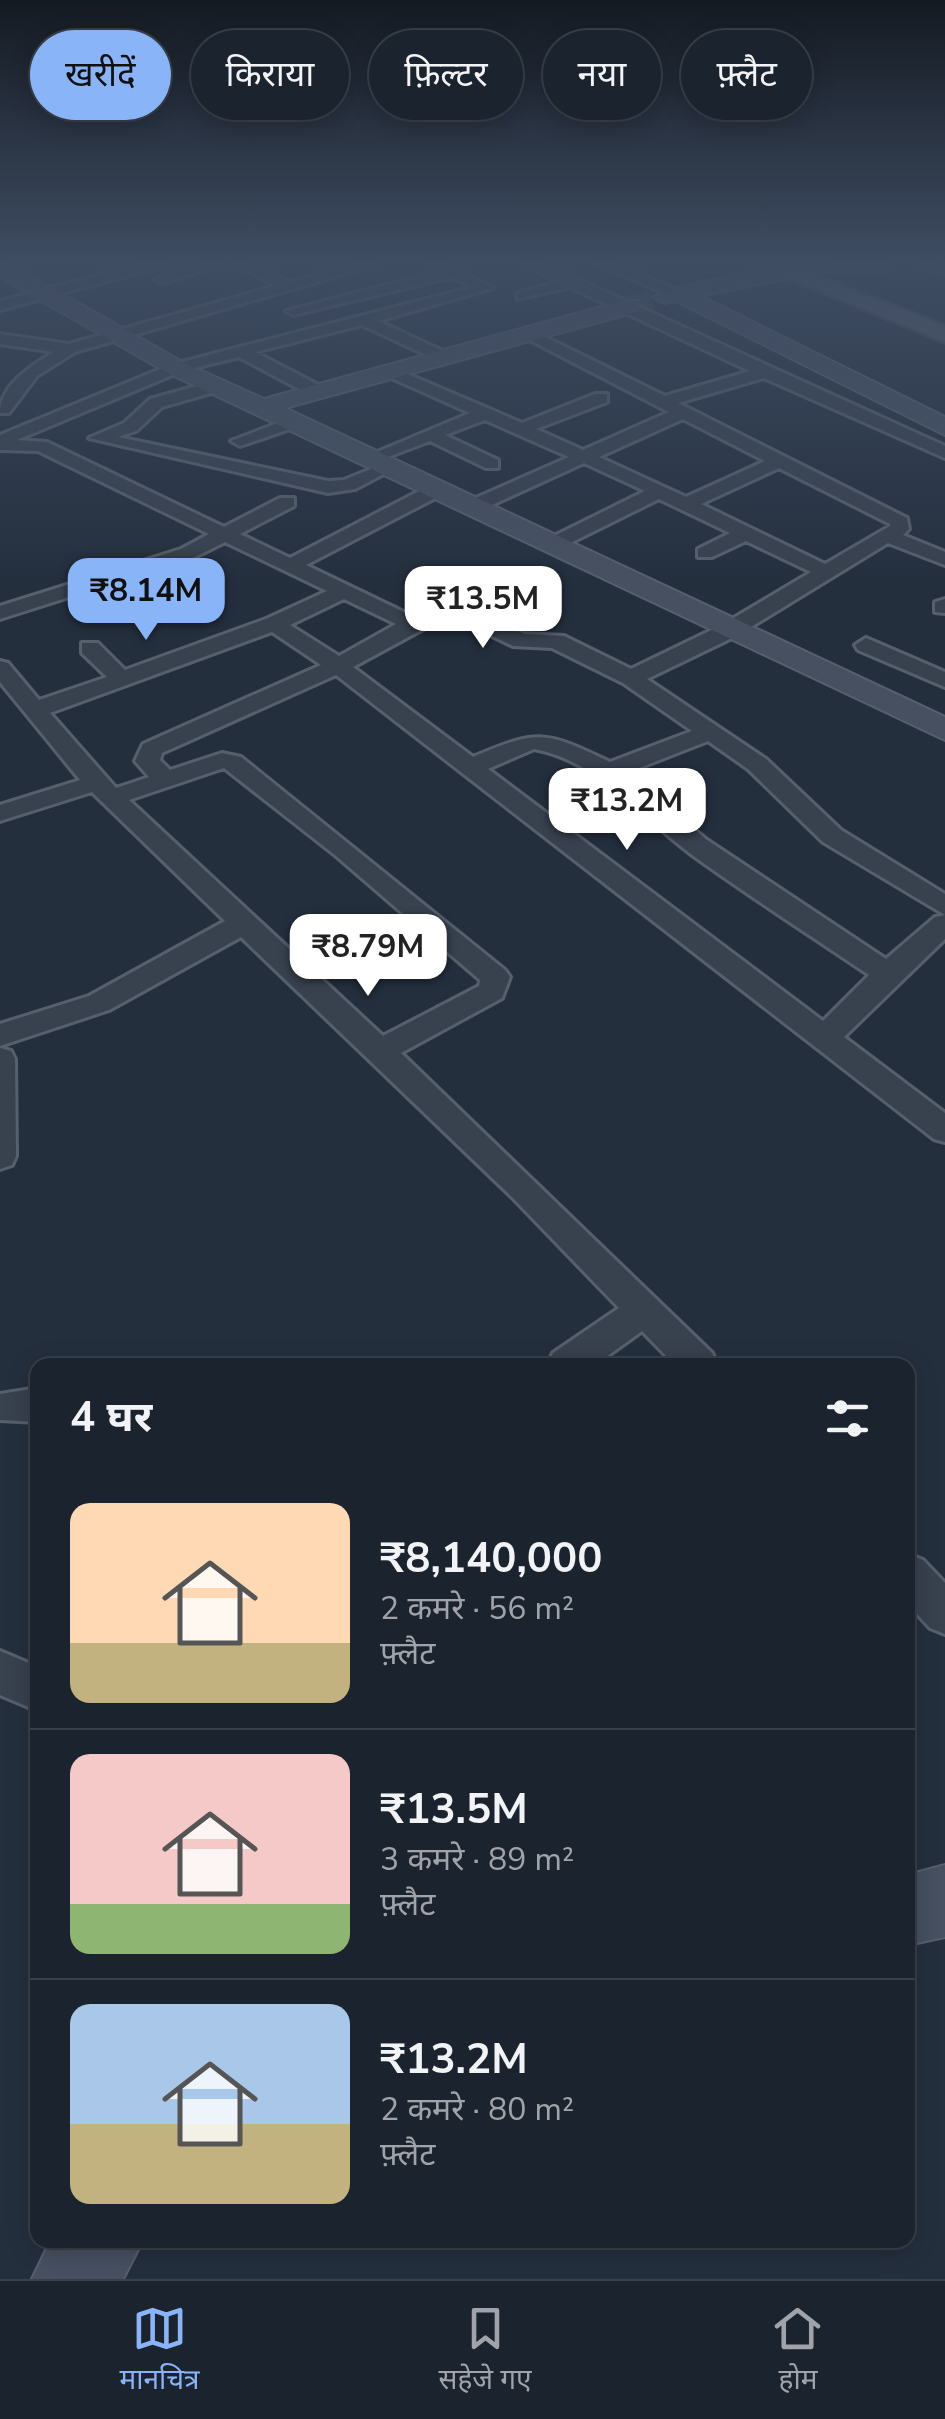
<!DOCTYPE html>
<html lang="hi">
<head>
<meta charset="utf-8">
<style>
  :root { --surface:#1b232e; --page:#242b36; --text:#f1f3f6; --muted:#a0a4aa; --line:#39404a; --accent:#8ab4f8 }
  body { margin:0; font-family:"Nunito Sans","Noto Sans Devanagari",sans-serif; background:var(--page); color:var(--text); height:100vh; display:flex; flex-direction:column; font-size:38px; white-space:nowrap }
  * { box-sizing:border-box; margin:0 }
  p { font-size:32px; color:var(--muted) }
  .icon { flex:none; width:55px; height:55px; fill:none; stroke:currentColor; stroke-width:2; stroke-linecap:round; stroke-linejoin:round }
  .map { position:relative; flex:1; overflow:hidden }
  .sheet { position:absolute; left:30px; top:1358px; width:885px; height:890px; display:flex; flex-direction:column; background:var(--surface); border-radius:20px; box-shadow:0 5px 25px #0003,0 0 0 2px var(--line) }
  .sheet>* { flex:none }
  .top-card { position:absolute; left:30px; top:30px; width:885px; height:90px; display:flex; gap:20px }
  .price { position:absolute; translate:-50% -85px; padding:0 22px; border-radius:20px; background:#fff; color:#222; font-size:32px; line-height:65px; filter:drop-shadow(0 2px 5px #0008) }
  .price::after { content:''; position:absolute; left:50%; top:60px; width:30px; height:22px; margin-left:-15px; background:inherit; clip-path:polygon(0 0,100% 0,50% 100%) }
  .price.active { background:var(--accent); color:#111 }
  ul { padding:0; list-style:none }
  li { display:flex; align-items:center; gap:30px; height:250px; padding:0 40px }
  li+li { border-top:2px solid var(--line) }
  li span { display:grid; place-items:center; flex:none; width:280px; height:200px; border-radius:20px; color:#555 }
  li>.icon { margin-inline-start:auto }
  span .icon { width:120px; height:120px; fill:#fffc; stroke-width:1 }
  li b { font-size:42px }
  h2 { display:flex; justify-content:space-between; align-items:center; height:120px; padding:0 40px; font-size:42px }
  .pill { padding:0 35px; border-radius:45px; background:var(--surface); box-shadow:0 5px 25px #0003,0 0 0 2px var(--line); font-size:35px; line-height:90px }
  .pill.active { background:var(--accent); color:#111 }
  .tabs { display:flex; justify-content:space-around; align-items:center; height:140px; border-top:2px solid var(--line); background:var(--surface); font-size:28px; color:var(--muted) }
  .tabs a { display:grid; justify-items:center; gap:5px }
  .tabs .active { color:var(--accent) }
  .map>svg:first-child { display:block }
  .lines { fill:none; stroke-linecap:round; stroke-linejoin:round }
  .secondary-tunnel { stroke:#3a4453; stroke-width:22; stroke-dasharray:22 11; stroke-linecap:butt }
  .street-casing { stroke:#565f6c; stroke-width:6 }
  .secondary-casing { stroke:#565f6c; stroke-width:4 }
  .primary-casing { stroke:#414a57; stroke-width:6 }
  .street { fill:#38414e; fill-rule:evenodd }
  .secondary { fill:#465061; fill-rule:evenodd }
  .primary { fill:#56606e; fill-rule:evenodd }
</style>
</head>
<body>
<div class="map">
<svg width="945" height="2279" viewBox="0 0 945 2279">
  <rect width="100%" height="100%" fill="#242f3e"/>
  <g class="lines">
    <!-- secondary-tunnel -->
    <path class="secondary-tunnel" d="M631 306 655 300"/>
    <!-- street casing -->
    <g class="street-casing">
      <g id="street">
        <path d="M143 264H170L0 310V301Z"/>
        <path d="M201 264H226L162 283 155 279Z"/>
        <path d="M235 264H254L290 282 355 264H379L75 352 37 376 9 413H0C0 385 32 365 54 352L0 344V334L69 344 276 286Z"/>
        <path d="M430 264H449L493 288 378 321 449 354V360H437L362 325 255 352 324 388V396H312L239 357 182 371 17 440 47 442 224 527 280 498H294V506L240 534 290 558 429 486H443V494L306 565 412 616 449 601 525 634 564 636 631 669 722 625 811 572 746 541 712 557H698V549L730 533 659 499 560 548H546V540L645 491 584 463 483 509H469V501L569 457 485 420 445 435 498 460V468H486L430 441 372 463 363 458 470 413 385 375V369L391 367 522 423 595 394H607V402L536 429 583 450 669 412 522 336V330L527 328 665 396 750 371 570 287 517 299V293L558 282 525 264H544L945 446V458L764 378 678 403 907 518 909 529 903 535 945 552V565L888 543 738 635 647 679 766 759 841 830 945 894V939L844 1037 945 1113V1142L934 1139 336 675 162 753 160 760 170 770 222 753 241 757 505 970 510 977 502 998 401 1053 712 1353 718 1365H675L642 1331 595 1365H547L553 1353 619 1308 512 1197 241 937 109 1010 0 1046V1024L89 996 225 921 92 792 0 821V805L80 780 0 682V661L8 663 39 700 107 677 82 653V643H98L125 670 266 619 327 591 225 542 195 557 0 619V606L181 549 209 534 38 451 0 450V435L170 365 473 287 452 277 293 315 286 311 440 271ZM683 419 765 461 686 497 599 457ZM779 468 890 524V526L825 564 701 504ZM344 599 396 624 339 656 290 625ZM449 615 513 646 552 648 623 683 692 731 610 762C545 731 539 729 473 757L353 667ZM272 632 321 665 143 744 135 761 149 777 116 788 50 713ZM708 741 748 769 823 842 945 915 935 917 886 959 707 840 626 773ZM534 749C599 761 640 816 691 854 749 896 810 935 869 975L823 1021 488 769ZM224 768 335 855 480 980 479 986 383 1036 129 800Z"/>
        <path d="M596 264H616L684 293 672 296Z"/>
        <path d="M881 264 886 268 879 272 794 270 787 266Z"/>
        <path d="M917 264 945 266V274L919 267Z"/>
        <path d="M215 381 221 382V390L162 407 136 431 118 437 328 481 344 480 388 462 397 467 355 489 328 493 89 438 124 423 150 399Z"/>
        <path d="M296 416 302 417V425L240 446 231 441Z"/>
        <path d="M945 599V613L935 612V602Z"/>
        <path d="M866 638 945 672V687L858 650 855 645Z"/>
        <path d="M0 1048 11 1051 15 1059 16 1156 12 1165 0 1169Z"/>
        <path d="M38 1388V1422L0 1420V1394Z"/>
        <path d="M908 1554 923 1560 945 1583V1634L930 1628 908 1604Z"/>
        <path d="M0 1651 38 1667V1711L0 1695Z"/>
      </g>
    </g>
    <!-- secondary casing -->
    <g class="secondary-casing">
      <g id="secondary">
        <path d="M0 264H9L184 363 264 399 623 301H639V311L285 408 945 717V740L168 373 0 277Z"/>
        <path d="M795 264 813 269 803 275 700 296 945 417V435L676 301 664 303 653 297 677 287Z"/>
        <path d="M945 1865V1937L908 1945V1875Z"/>
        <path d="M51 2240H143L123 2279H32Z"/>
      </g>
    </g>
    <!-- primary casing -->
    <g class="primary-casing">
      <path id="primary" d="M754 264H786L945 326V342Z"/>
    </g>
    <!-- street -->
    <use href="#street" class="street"/>
    <!-- secondary -->
    <use href="#secondary" class="secondary"/>
    <!-- primary -->
    <use href="#primary" class="primary"/>
  </g>
  <!-- sky -->
  <linearGradient id="sky" x2="0" y2="1"><stop stop-color="#141a22"/><stop offset="0.45" stop-color="#3f4d63"/><stop offset="1" stop-color="#3f4d63" stop-opacity="0"/></linearGradient>
  <rect width="945" height="583" fill="url(#sky)"/>
</svg>
<b class="price active" style="left:146px;top:643px">₹8.14M</b>
<b class="price" style="left:483px;top:651px">₹13.5M</b>
<b class="price" style="left:627px;top:853px">₹13.2M</b>
<b class="price" style="left:368px;top:999px">₹8.79M</b>
<div class="top-card">
<a class="pill active">खरीदें</a>
<a class="pill">किराया</a>
<a class="pill">फ़िल्टर</a>
<a class="pill">नया</a>
<a class="pill">फ़्लैट</a>
</div>
<section class="sheet">
<h2>4 घर<svg class="icon" aria-label="filters" viewBox="0 0 24 24"><path d="M4 7h16M4 17h16"/><circle cx="9" cy="7" r="2"/><circle cx="15" cy="17" r="2"/></svg></h2>
<ul>
<li><span style="background:linear-gradient(#ffd9b3 70%,#c2b280 0)"><svg class="icon" aria-label="home" viewBox="0 0 24 24"><path d="M3 11l9-7 9 7M6 9v11h12V9"/></svg></span><div><b>₹8,140,000</b><p>2 कमरे · 56 m²</p><p>फ़्लैट</p></div></li>
<li><span style="background:linear-gradient(#f6c9c9 75%,#8fb573 0)"><svg class="icon" aria-label="home" viewBox="0 0 24 24"><path d="M3 11l9-7 9 7M6 9v11h12V9"/></svg></span><div><b>₹13.5M</b><p>3 कमरे · 89 m²</p><p>फ़्लैट</p></div></li>
<li><span style="background:linear-gradient(#a9c7e8 60%,#c2b280 0)"><svg class="icon" aria-label="home" viewBox="0 0 24 24"><path d="M3 11l9-7 9 7M6 9v11h12V9"/></svg></span><div><b>₹13.2M</b><p>2 कमरे · 80 m²</p><p>फ़्लैट</p></div></li>
</ul>
</section>
</div>
<nav class="tabs">
<a class="active"><svg class="icon" aria-label="map" viewBox="0 0 24 24"><path d="M3 6l6-2 6 2 6-2v14l-6 2-6-2-6 2zM9 4v14M15 6v14"/></svg>मानचित्र</a>
<a><svg class="icon" aria-label="saved" viewBox="0 0 24 24"><path d="M7 4h10v16l-5-4-5 4z"/></svg>सहेजे गए</a>
<a><svg class="icon" aria-label="home" viewBox="0 0 24 24"><path d="M3 11l9-7 9 7M6 9v11h12V9"/></svg>होम</a>
</nav>
</body>
</html>
